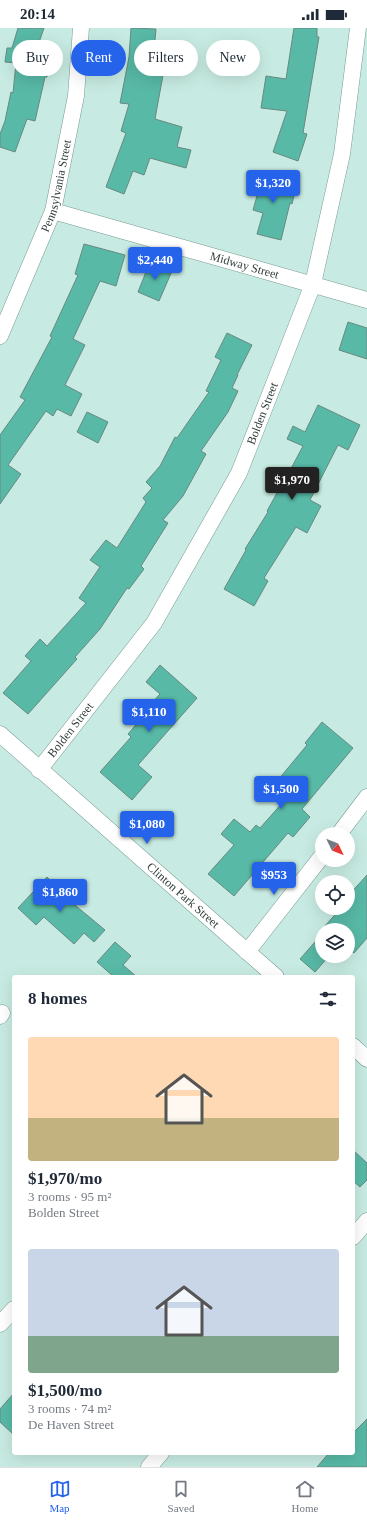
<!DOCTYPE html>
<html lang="en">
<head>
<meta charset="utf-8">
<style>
  :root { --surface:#fff; --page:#f6f6f7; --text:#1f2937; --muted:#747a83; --line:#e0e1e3; --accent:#2563eb }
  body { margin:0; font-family:Georgia,serif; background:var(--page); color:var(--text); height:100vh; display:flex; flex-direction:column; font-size:15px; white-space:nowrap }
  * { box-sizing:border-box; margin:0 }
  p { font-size:13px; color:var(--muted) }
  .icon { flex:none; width:22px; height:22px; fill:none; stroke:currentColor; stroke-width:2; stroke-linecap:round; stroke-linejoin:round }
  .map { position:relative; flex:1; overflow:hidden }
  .side { position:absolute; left:12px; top:947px; width:343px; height:480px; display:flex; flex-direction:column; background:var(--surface); border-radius:4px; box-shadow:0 4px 16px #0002 }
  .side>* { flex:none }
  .top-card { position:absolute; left:12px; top:12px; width:343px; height:36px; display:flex; gap:8px }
  .needle { width:26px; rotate:133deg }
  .tools { position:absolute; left:315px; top:799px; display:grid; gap:8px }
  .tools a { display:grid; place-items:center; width:40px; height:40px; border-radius:50%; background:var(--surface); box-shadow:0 4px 16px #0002; font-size:20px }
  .price { position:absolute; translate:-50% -34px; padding:0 9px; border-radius:4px; background:var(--accent); color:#fff; font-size:13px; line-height:26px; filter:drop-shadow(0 1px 2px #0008) }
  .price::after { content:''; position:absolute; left:50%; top:24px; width:12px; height:9px; margin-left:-6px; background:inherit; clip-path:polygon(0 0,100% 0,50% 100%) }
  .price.active { background:#222; color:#fff }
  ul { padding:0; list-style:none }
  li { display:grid; align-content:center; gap:8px; height:212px; padding:0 16px }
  li span { display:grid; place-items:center; height:124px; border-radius:4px; color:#555 }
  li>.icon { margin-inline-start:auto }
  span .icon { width:72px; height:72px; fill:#fffc; stroke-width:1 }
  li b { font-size:17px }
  h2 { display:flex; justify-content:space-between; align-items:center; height:48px; padding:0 16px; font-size:17px }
  .tag { padding:0 14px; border-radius:18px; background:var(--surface); box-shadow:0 4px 16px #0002; font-size:14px; line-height:36px }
  .tag.active { background:var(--accent); color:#fff }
  .status { display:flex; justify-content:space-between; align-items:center; height:28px; padding:0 20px; background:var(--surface); direction:ltr }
  .status svg { height:11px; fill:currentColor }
  .dock { display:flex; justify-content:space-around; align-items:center; height:56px; border-top:1px solid var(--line); background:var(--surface); font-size:11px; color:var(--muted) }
  .dock a { display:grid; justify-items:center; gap:2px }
  .dock .active { color:var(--accent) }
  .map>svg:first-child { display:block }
  .building { fill:#58b9a6; stroke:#688981 }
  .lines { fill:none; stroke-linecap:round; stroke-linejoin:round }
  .street-casing { stroke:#789a92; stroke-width:17 }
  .street { stroke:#fff; stroke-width:16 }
  .labels { text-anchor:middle; stroke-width:4; stroke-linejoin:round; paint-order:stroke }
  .street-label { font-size:12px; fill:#303e3b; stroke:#d4f8ef }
</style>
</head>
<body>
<div class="status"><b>20:14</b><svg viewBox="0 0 49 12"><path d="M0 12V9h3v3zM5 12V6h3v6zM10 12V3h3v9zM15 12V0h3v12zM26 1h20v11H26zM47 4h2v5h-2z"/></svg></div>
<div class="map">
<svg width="367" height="1439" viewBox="0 0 367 1439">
  <rect width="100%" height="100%" fill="#c7ebe2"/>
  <!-- building -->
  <g class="building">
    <path d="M18 0H44L36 23 50 25 47 49H45L35 93 27 91 15 124 0 119V106L5 93 11 64 13 65 16 35 5 34 7 20H12Z"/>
    <path d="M131 0 156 1 152 45 163 47 155 91 182 99 177 119 191 122 186 140 150 130 144 147 133 143 124 166 106 159 126 105 121 103 129 76 120 75 129 29Z"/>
    <path d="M294 0H317V9H319L303 105 307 106 298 133 273 124 287 83 261 80 266 48 286 51Z"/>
    <path d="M257 147 297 155 292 176 290 175 281 212 257 206 263 185 253 182 257 168 252 167Z"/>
    <path d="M84 216 125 227 116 258 100 253 73 311 85 317 65 357 82 366 71 388 57 381 53 388 46 383 8 437 21 446 0 476V407L25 372 20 369 52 309 50 308 78 247 75 246Z"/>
    <path d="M150 234 172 243 159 273 138 264Z"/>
    <path d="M348 294 367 300V331L339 322Z"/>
    <path d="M227 305 252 317 237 347H238L232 360 238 363 228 384 201 423 206 426 183 468 163 492 168 495 141 538 144 541 129 561 127 560 100 601 75 629 77 631 28 686 3 665 31 633 25 628 40 611 47 618 86 575 79 570 100 539 90 532 106 512 117 520 146 474 143 470 152 460 146 454 160 438 175 409 177 410 209 364 206 363 221 332 215 329Z"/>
    <path d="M318 377 360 397 348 422 338 417 310 472 321 478 307 505 296 499 264 550 268 553 254 578 224 561 246 522 245 521 268 484 267 483 277 465H278L303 418 287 411 293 398 305 404Z"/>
    <path d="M87 384 108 394 98 415 77 404Z"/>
    <path d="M160 637 197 670 138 737 152 749 132 772 100 744 131 709 128 706 153 677 152 675 160 666 146 654Z"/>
    <path d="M322 694 353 720 302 781 310 789 293 809 288 805 234 868 208 846 234 817 221 806 234 791 250 804 256 797 260 800 292 764 278 752 307 717 305 715Z"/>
    <path d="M367 847V910L354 925 348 920V902H325L326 901 324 899 341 880H348V868Z"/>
    <path d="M47 849 76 878 105 902 94 914 84 905 74 916 44 889 36 897 18 880Z"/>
    <path d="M322 906V928H329L315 944 300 931Z"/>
    <path d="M115 914 131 928 123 937 137 949H114L97 934Z"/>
    <path d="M353 1122 367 1135V1152L360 1159 353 1153Z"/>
    <path d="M14 1365V1407L0 1394V1381Z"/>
    <path d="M367 1391V1439H317L329 1425H353V1405Z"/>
  </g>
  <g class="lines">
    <!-- street casing -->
    <g class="street-casing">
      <g id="street">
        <path id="s1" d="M53 183 367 272"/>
        <path id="s2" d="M0 308 53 183 76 68 81 0"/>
        <path id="s3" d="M0 706 276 949"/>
        <path id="s4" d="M39 742 154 595 239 445 313 256 342 126 358 0"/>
        <path d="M339 806 367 769"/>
        <path d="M247 924 322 828"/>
        <path d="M0 988 2 985"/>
        <path d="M353 1018 367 1031"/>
        <path d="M353 1209 367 1193"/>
        <path d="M0 1296 14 1281"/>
        <path d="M149 1439 161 1425"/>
      </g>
    </g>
    <!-- street -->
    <use href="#street" class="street"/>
  </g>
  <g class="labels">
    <!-- street labels -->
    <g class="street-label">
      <text dy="4" stroke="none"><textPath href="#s2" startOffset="161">Pennsylvania Street</textPath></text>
      <text dy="4" stroke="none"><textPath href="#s1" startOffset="199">Midway Street</textPath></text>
      <text dy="4" stroke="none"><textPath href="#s4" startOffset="423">Bolden Street</textPath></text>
      <text dy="4" stroke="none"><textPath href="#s4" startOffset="51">Bolden Street</textPath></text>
      <text dy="4" stroke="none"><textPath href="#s3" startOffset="244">Clinton Park Street</textPath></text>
    </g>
  </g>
</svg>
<div class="tools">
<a><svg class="needle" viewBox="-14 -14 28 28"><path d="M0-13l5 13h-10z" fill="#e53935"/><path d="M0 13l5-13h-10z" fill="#747a83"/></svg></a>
<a><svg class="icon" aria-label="locate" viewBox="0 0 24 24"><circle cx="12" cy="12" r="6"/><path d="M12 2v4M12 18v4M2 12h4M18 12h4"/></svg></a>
<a><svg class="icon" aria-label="layers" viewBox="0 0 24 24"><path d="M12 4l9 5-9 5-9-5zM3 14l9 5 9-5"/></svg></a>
</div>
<b class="price" style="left:273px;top:176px">$1,320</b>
<b class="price" style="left:155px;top:253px">$2,440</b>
<b class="price active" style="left:292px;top:473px">$1,970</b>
<b class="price" style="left:149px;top:705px">$1,110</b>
<b class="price" style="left:281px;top:782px">$1,500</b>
<b class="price" style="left:147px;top:817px">$1,080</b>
<b class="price" style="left:274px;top:868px">$953</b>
<b class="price" style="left:60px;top:885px">$1,860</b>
<div class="top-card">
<a class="tag">Buy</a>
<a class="tag active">Rent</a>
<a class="tag">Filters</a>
<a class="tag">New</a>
</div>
<section class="side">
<h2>8 homes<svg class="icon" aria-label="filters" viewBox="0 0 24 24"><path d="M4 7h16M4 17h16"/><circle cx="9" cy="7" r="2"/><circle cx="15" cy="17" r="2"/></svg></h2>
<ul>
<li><span style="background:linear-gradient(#ffd9b3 65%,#c2b280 0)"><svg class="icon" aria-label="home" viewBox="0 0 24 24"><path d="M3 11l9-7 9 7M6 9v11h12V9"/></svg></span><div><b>$1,970/mo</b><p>3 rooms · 95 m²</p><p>Bolden Street</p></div></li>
<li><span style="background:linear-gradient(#c9d6e8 70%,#7fa58c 0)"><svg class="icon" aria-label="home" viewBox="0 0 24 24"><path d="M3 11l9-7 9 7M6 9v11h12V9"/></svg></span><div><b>$1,500/mo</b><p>3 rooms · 74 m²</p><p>De Haven Street</p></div></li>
</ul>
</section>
</div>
<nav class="dock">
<a class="active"><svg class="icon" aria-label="map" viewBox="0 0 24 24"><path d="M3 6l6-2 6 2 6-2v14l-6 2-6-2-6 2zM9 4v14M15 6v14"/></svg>Map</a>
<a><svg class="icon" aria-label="saved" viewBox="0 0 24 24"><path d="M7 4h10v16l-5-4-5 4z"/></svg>Saved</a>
<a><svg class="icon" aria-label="home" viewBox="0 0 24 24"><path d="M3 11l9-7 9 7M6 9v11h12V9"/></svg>Home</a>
</nav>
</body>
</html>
